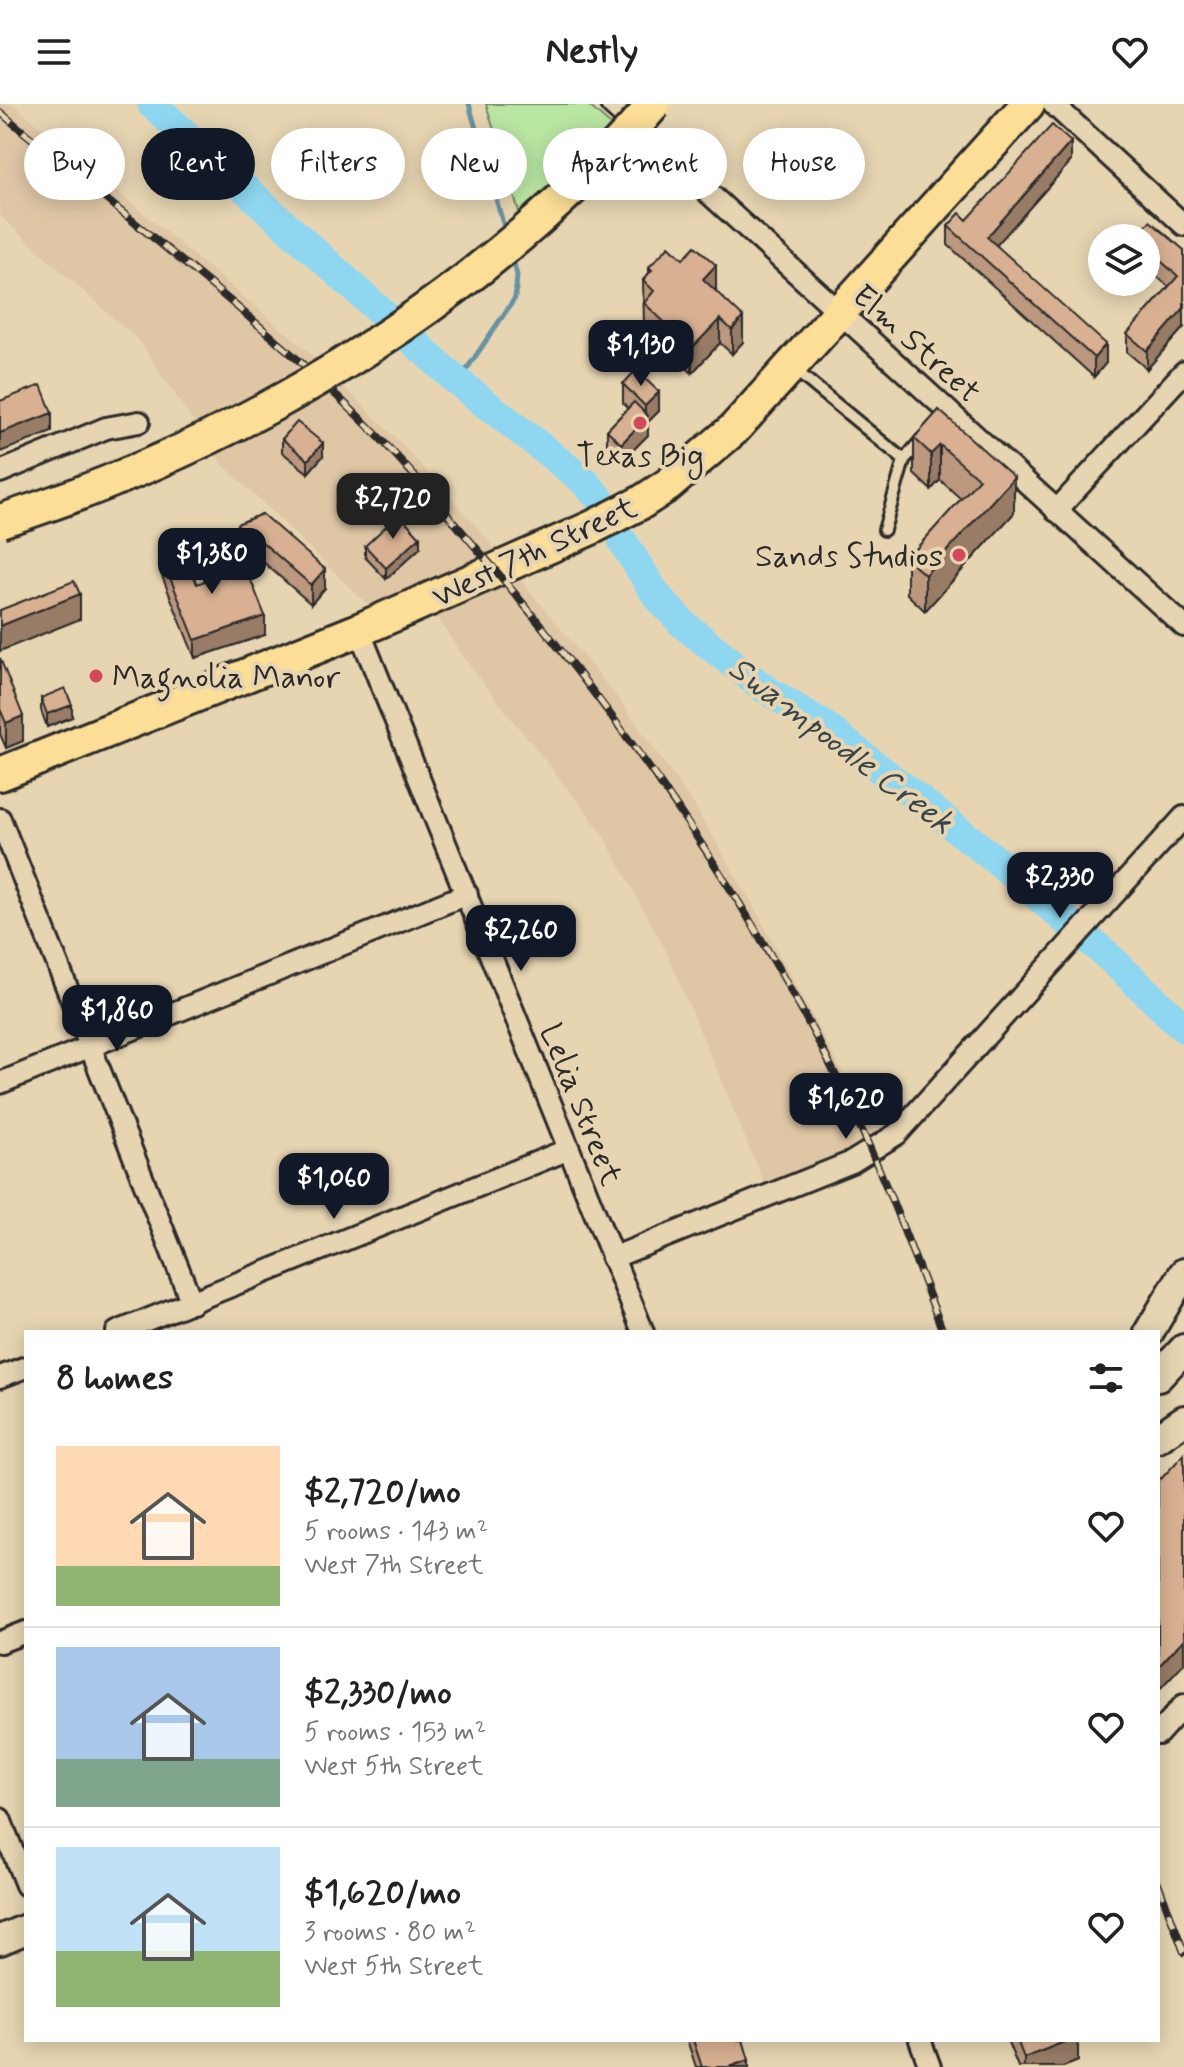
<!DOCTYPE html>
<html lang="en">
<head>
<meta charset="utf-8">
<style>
  :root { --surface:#fff; --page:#f2f2f2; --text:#222; --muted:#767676; --line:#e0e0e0; --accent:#111827 }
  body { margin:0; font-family:Mynerve,sans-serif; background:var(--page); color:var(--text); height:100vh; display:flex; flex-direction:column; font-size:30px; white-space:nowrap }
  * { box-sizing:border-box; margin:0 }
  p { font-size:26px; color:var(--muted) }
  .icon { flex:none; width:44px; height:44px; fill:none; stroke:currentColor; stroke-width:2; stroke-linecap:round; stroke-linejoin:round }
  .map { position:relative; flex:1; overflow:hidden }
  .side { position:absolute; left:24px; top:1226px; width:1136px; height:712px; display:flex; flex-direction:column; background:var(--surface); border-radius:0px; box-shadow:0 4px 20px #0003 }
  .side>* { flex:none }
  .guide { position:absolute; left:24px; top:24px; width:1136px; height:72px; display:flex; gap:16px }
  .fabs { position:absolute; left:1088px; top:120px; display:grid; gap:16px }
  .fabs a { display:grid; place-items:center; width:72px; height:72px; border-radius:50%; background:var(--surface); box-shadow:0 4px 20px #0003; font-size:40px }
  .price { position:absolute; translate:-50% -68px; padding:0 18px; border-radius:16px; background:var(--accent); color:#fff; font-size:26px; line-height:52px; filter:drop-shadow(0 2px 4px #0008) }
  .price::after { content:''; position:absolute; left:50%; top:48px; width:24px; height:18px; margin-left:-12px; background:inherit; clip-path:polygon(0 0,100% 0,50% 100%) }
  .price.selected { background:#222; color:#fff }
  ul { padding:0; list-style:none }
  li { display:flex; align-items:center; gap:24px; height:200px; padding:0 32px }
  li+li { border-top:2px solid var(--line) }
  li span { display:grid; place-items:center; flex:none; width:224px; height:160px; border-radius:0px; color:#555 }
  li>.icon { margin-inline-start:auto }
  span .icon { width:96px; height:96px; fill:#fffc; stroke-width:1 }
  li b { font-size:34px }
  h2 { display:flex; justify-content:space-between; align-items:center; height:96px; padding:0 32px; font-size:34px }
  .tag { padding:0 28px; border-radius:36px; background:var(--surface); box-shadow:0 4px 20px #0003; font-size:28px; line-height:72px }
  .tag.selected { background:var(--accent); color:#fff }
  header { display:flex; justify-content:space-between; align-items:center; height:104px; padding:0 32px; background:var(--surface); font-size:36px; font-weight:800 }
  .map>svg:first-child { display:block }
  .built { fill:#dfc7a6 }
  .green { fill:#bae6a3; stroke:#728867; stroke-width:2 }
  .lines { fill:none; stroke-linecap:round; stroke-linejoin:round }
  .stream { stroke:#6792a2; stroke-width:5 }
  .river { stroke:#8fd7f1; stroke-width:30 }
  .lane-casing { stroke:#2b2b2b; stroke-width:16 }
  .street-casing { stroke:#2b2b2b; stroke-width:26 }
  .secondary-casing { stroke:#2b2b2b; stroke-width:34 }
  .primary-casing { stroke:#2b2b2b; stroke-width:38 }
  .lane { stroke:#e7d5b2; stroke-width:10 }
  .street { stroke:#e7d5b2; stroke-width:20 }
  .secondary { stroke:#e7d5b2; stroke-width:28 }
  .primary { stroke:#fcde96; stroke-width:32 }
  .rail-casing { stroke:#2b2b2b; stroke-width:8 }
  .rail { stroke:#e7d5b2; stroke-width:5; stroke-dasharray:15; stroke-linecap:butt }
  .primary-bridge-casing { stroke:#2b2b2b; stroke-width:38; stroke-linecap:butt }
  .primary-bridge { stroke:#fcde96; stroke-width:32 }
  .wall { fill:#bb987e; stroke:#2b2b2b; stroke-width:2 }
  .shaded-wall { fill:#987c66; stroke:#2b2b2b; stroke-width:2 }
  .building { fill:#d9b192; stroke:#2b2b2b; stroke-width:2 }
  .poi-dot { fill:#d1495b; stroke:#e7d5b2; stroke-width:3 }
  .labels { text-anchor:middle; stroke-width:8; stroke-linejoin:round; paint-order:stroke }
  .street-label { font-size:32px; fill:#2b2b2b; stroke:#e7d5b2 }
  .poi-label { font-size:32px; fill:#2b2b2b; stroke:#e7d5b2 }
  .water-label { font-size:34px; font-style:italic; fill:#3a4549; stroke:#e7d5b2 }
</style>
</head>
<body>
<header><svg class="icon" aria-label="menu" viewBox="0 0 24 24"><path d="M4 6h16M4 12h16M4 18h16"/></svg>Nestly<svg class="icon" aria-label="heart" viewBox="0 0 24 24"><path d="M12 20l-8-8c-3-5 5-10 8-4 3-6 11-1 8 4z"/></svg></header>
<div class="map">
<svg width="1184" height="1963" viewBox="0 0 1184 1963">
  <rect width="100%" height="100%" fill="#e7d5b2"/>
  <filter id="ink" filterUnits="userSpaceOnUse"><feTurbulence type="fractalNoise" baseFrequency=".0125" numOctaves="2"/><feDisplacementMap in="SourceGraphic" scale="16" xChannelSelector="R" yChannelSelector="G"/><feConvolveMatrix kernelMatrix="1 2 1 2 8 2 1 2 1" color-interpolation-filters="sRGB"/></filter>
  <g filter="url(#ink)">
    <!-- built -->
    <path class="built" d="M0 0H13L307 246 399 337 479 425 618 594 695 702 758 810 876 1031 871 1035 844 1050 765 1081 666 847 601 727 472 565 415 482 367 500 221 359 139 237 0 112Z"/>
    <!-- green -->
    <path class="green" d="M486 0H587L611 21 580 55 519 108Z"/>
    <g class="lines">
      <!-- stream -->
      <g class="stream">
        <path d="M469 0 506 130"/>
        <path d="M458 278 515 194 517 172 512 151"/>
      </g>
      <!-- river -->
      <g class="river">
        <path d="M152 0 458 278 583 376 599 394"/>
        <path d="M623 438 657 492 684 521 765 585 826 623 991 752 1108 852 1184 924"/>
      </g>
      <!-- lane casing -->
      <g class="lane-casing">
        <g id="lane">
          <path d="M795 266 904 356 922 335"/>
          <path d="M884 426 904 356"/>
        </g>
      </g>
      <!-- street casing -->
      <g class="street-casing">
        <g id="street">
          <path d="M611 0 1184 522"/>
          <path d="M1053 0 1184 121"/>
          <path d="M0 368 106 324 139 318"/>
          <path d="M1056 407 1184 268"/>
          <path d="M359 526 643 1228"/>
          <path d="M0 715 192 1199"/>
          <path d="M0 979 467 790"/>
          <path d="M612 1154 852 1058 897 1030 1184 713"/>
          <path d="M117 1228 567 1046"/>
          <path d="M0 1273 26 1263"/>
          <path d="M0 1538 26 1528"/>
          <path d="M1158 1630 1184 1601"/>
          <path d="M0 1715 26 1781"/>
          <path d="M920 1936 930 1963"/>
        </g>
      </g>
      <!-- secondary casing -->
      <g class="secondary-casing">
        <g id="secondary">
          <path d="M1149 1228 1184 1169"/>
          <path d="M1158 1273 1184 1245"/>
          <path d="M1158 1334 1184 1316"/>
          <path d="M0 1836 26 1825"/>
        </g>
      </g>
      <!-- primary casing -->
      <g class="primary-casing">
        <path id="primary" d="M0 670 359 526 591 424 642 398 668 381 734 325 1028 0"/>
      </g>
      <!-- lane -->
      <use href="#lane" class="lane"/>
      <!-- street -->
      <use href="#street" class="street"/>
      <!-- secondary -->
      <use href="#secondary" class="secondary"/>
      <!-- primary -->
      <use href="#primary" class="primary"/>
      <!-- rail casing -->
      <g class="rail-casing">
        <g id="rail">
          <path d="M0 8C124 113 255 209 370 324 411 365 447 411 485 454 625 618 749 794 844 988 882 1066 912 1147 943 1228"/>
          <path d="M1158 1779 1184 1848"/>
        </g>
      </g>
      <!-- rail -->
      <use href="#rail" class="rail"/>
      <!-- primary-bridge casing -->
      <g class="primary-bridge-casing">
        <path id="primary-bridge" d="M0 417C198 354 382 253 538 116 579 79 619 42 654 0"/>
      </g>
      <!-- primary-bridge -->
      <use href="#primary-bridge" class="primary-bridge"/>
    </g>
    <!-- wall -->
    <g class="wall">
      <path d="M1071 57 996 141 1106 259 1094 273 948 141V122L967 116Z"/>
      <path d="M1146 134 1184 146V223L1147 265 1127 248V230L1169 183 1146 163Z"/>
      <path d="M649 163 716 186 715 187 743 238 732 250 720 239 692 269 644 223 643 176 649 169Z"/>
      <path d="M623 280 659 307 648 318V331L621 358 607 345V326L628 304 623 299Z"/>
      <path d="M939 306 1014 409 925 507 907 490V455L961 395 940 376 931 386 914 370V334Z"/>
      <path d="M282 335 323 352 308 369 282 348Z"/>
      <path d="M262 410 325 484 311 500 254 450 245 460 237 439V420Z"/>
      <path d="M365 442 420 444 386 475 365 453Z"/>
      <path d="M160 448 197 480 265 531 195 554 160 467Z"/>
      <path d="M0 554 23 637 6 644 0 630Z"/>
      <path d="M41 594 72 613 47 623 41 606Z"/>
      <path d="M687 1936H743L749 1963H696Z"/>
      <path d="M1007 1936H1078V1957L1063 1963H1018Z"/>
    </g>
    <!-- shaded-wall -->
    <g class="shaded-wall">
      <path d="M1071 38V57L987 152V133Z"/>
      <path d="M716 161V186L703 200V175Z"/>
      <path d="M1184 204V223L1147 265V247Z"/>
      <path d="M743 213V238L732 250V226Z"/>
      <path d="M720 215V239L692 269V244Z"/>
      <path d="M1106 240V259L1094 273V254Z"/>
      <path d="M659 288V307L648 318V331L621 358V340L645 315V302Z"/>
      <path d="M52 309V328L0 348V329Z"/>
      <path d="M323 339V352L308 369V356Z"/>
      <path d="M940 341V376L931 386V350Z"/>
      <path d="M1014 373V409L925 507V471Z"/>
      <path d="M254 431V450L245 460V441Z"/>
      <path d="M420 433V444L386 475V464Z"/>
      <path d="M325 465V484L311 500V481Z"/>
      <path d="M80 490V515L0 547V522Z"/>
      <path d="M265 512V531L195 554V536Z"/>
      <path d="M72 601V613L47 623V610Z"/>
      <path d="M23 612V637L6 644V619Z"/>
      <path d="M1184 1535V1559L1158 1587V1563Z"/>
      <path d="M1069 1936H1078V1957L1063 1963H1024V1954Z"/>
      <path d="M749 1956V1963H728Z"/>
    </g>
    <!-- building -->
    <g class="building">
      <path d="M1052 21 1071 38 987 133 1106 240 1094 254 948 122 960 109 967 116Z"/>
      <path d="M1150 117 1184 146V204L1147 247 1127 230 1178 172 1146 144V134H1135Z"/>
      <path d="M669 142 683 155 695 142 716 161 703 175 743 213 732 226 720 215 692 244 644 199 654 187 643 176 652 166 649 163Z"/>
      <path d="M636 266 659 288 645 302 623 280Z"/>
      <path d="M41 281 52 309 0 329V297Z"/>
      <path d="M634 298 648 312 621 340 607 326Z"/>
      <path d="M939 306 1014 373 925 471 907 455 979 375 940 341 931 350 914 334Z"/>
      <path d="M297 318 323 339 308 356 282 335Z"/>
      <path d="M262 410 325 465 311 481 254 431 245 441 237 420Z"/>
      <path d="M399 410 420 433 386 464 365 442Z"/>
      <path d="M181 440 197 480 245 461 265 512 195 536 160 448Z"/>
      <path d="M74 477 80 490 0 522V506Z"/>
      <path d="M0 554 23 612 6 619 0 605Z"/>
      <path d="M65 584 72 601 47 610 41 594Z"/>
      <path d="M1184 1350V1535L1158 1563V1372L1161 1375Z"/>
      <path d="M693 1936H743L749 1956 728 1963H702Z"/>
      <path d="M1017 1936H1069L1024 1954Z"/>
    </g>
  </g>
  <!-- markers -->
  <g class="poi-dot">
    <circle cx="640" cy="319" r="8"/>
    <circle cx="959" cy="451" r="8"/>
    <circle cx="96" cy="572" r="8"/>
  </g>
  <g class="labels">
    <!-- street labels -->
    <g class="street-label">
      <text transform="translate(917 239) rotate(42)" y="11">Elm Street</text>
      <text transform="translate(534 447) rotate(-25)" y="11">West 7th Street</text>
      <text transform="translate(582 1000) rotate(68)" y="11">Lelia Street</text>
    </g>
    <!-- poi labels -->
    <g class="poi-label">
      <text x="640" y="362">Texas Big</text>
      <text x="943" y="462" text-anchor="end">Sands Studios</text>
      <text x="112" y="583" text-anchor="start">Magnolia Manor</text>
    </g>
    <!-- water labels -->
    <g class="water-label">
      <text transform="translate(842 640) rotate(37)" y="12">Swampoodle Creek</text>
    </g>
  </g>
</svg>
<div class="fabs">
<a><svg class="icon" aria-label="layers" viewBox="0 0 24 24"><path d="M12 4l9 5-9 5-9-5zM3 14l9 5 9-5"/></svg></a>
</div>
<b class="price" style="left:641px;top:284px">$1,130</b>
<b class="price selected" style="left:393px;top:437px">$2,720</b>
<b class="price" style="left:212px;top:492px">$1,380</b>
<b class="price" style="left:1060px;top:816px">$2,330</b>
<b class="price" style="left:521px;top:869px">$2,260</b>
<b class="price" style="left:117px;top:949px">$1,860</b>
<b class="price" style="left:846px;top:1037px">$1,620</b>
<b class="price" style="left:334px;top:1117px">$1,060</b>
<div class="guide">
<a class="tag">Buy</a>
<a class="tag selected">Rent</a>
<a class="tag">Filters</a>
<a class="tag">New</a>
<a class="tag">Apartment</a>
<a class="tag">House</a>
</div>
<section class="side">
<h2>8 homes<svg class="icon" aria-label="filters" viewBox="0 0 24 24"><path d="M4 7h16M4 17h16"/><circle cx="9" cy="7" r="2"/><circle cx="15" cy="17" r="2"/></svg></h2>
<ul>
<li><span style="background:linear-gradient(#ffd9b3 75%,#8fb573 0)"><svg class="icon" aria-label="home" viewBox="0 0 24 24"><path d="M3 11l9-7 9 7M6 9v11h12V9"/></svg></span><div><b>$2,720/mo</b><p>5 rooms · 143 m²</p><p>West 7th Street</p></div><svg class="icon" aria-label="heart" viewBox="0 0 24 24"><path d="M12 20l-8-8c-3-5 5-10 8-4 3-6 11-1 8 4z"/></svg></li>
<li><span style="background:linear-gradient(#a9c7e8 70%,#7fa58c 0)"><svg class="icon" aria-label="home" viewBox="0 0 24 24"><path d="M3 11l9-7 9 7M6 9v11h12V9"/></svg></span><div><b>$2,330/mo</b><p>5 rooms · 153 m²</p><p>West 5th Street</p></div><svg class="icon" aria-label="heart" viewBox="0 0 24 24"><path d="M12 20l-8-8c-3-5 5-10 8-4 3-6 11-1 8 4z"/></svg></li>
<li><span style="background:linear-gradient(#bfe0f5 65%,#8fb573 0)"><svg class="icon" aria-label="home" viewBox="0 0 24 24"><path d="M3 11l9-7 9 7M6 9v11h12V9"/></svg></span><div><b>$1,620/mo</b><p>3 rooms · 80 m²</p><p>West 5th Street</p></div><svg class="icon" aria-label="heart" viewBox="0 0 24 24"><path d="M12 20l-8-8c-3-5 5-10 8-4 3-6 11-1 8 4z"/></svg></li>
</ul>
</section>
</div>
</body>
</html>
